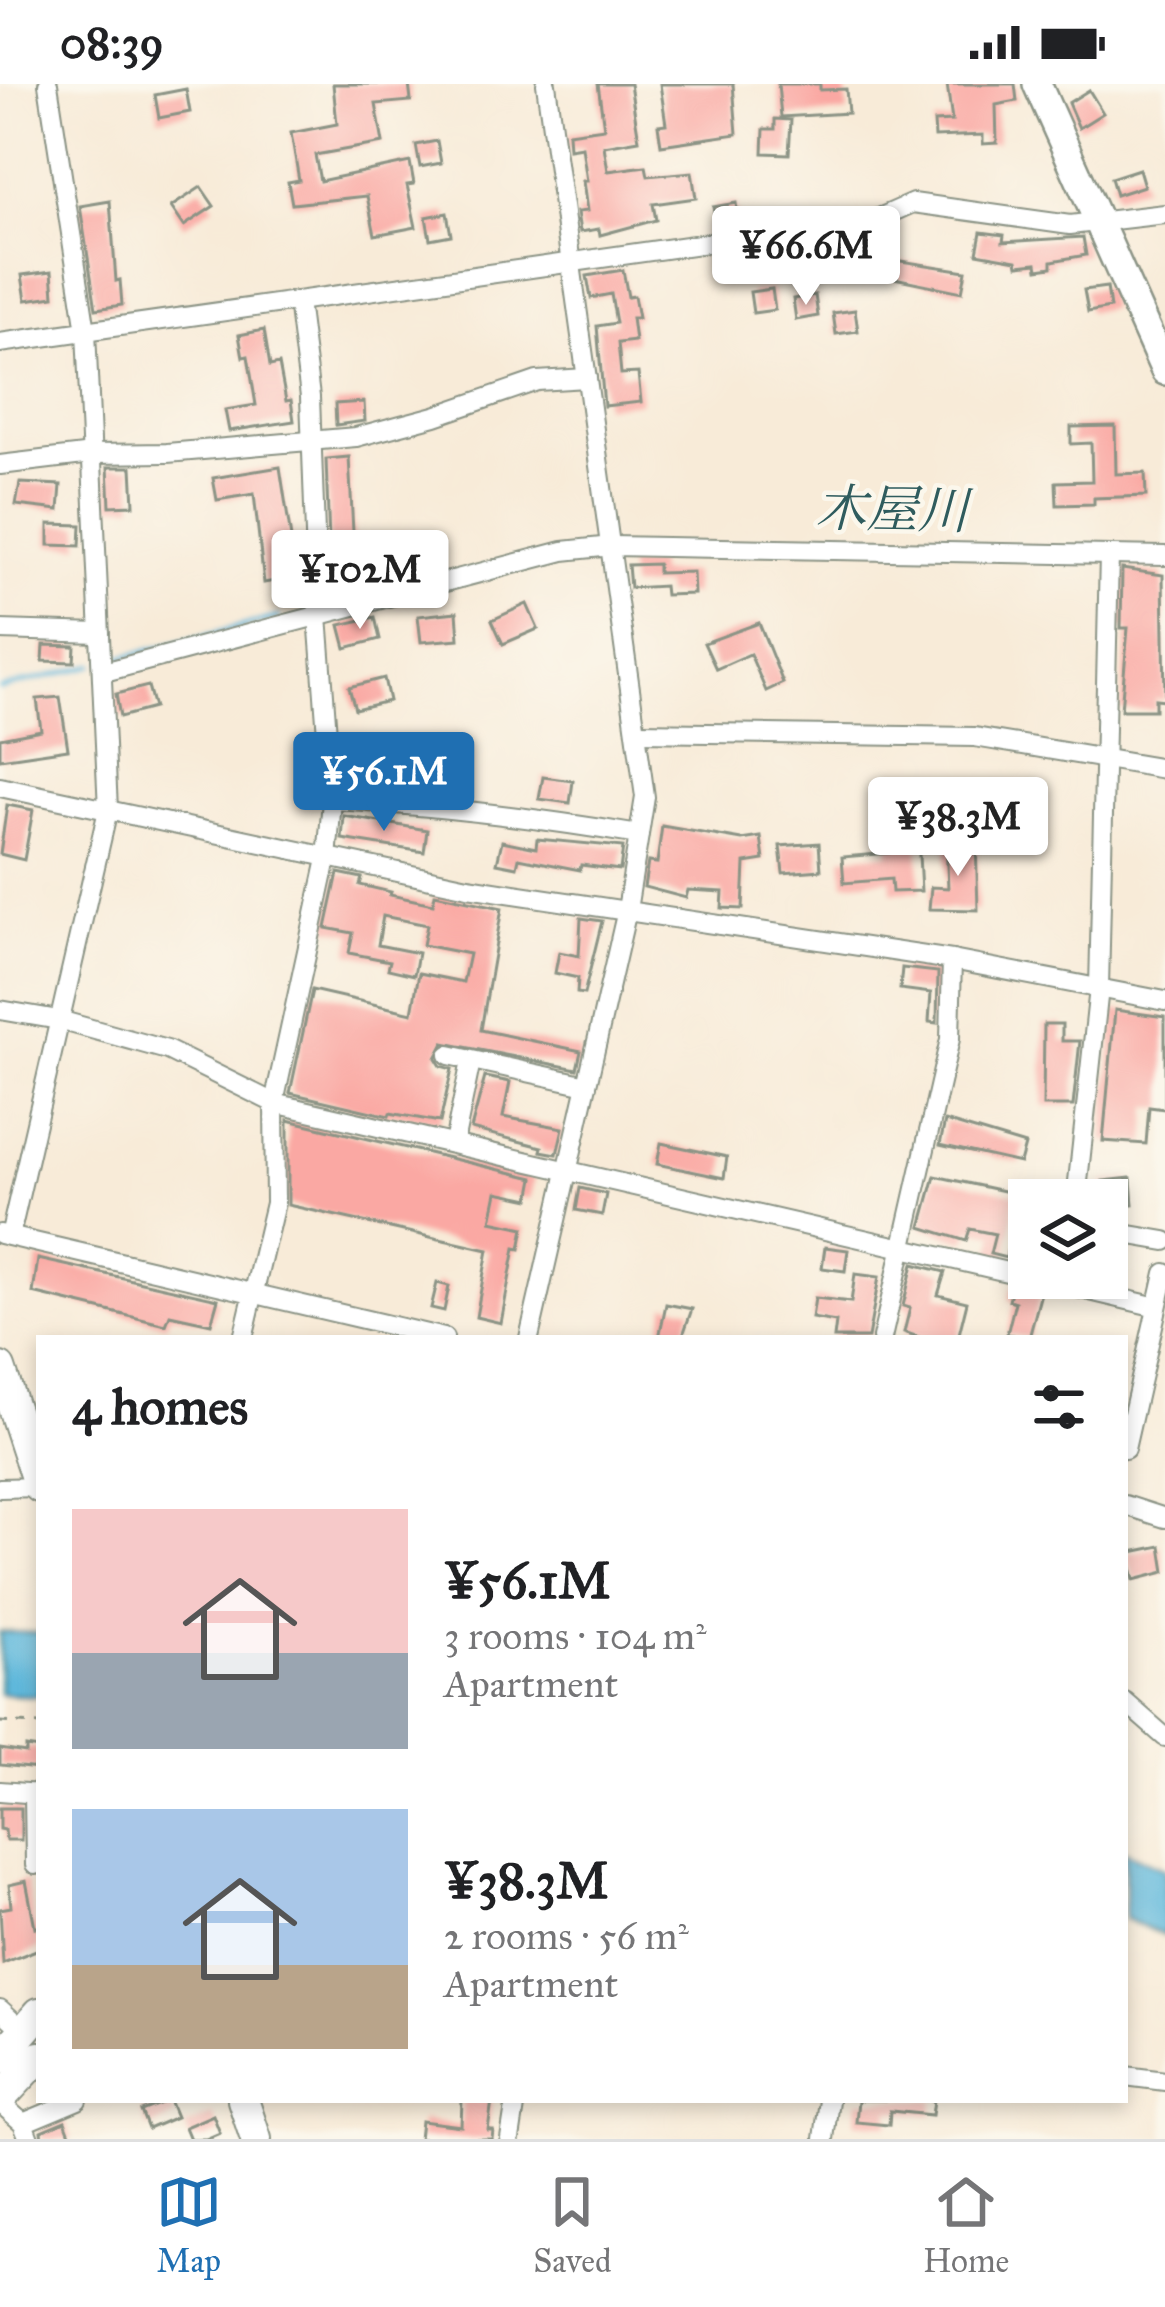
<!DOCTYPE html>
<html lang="en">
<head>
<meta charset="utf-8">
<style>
  :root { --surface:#fff; --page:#f6f6f6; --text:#202124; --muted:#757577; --line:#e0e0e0; --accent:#1f6fb2 }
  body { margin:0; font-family:"IM FELL Great Primer","Noto Serif JP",serif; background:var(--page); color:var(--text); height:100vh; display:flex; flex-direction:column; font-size:45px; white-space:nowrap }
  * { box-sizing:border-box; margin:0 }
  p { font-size:39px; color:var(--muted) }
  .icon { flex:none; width:66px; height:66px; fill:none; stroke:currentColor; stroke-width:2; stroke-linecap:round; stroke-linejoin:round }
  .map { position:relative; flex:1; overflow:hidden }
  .panel { position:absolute; left:36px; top:1251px; width:1092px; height:768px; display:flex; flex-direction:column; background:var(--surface); border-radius:0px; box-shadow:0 6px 18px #0003 }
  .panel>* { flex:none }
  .tools { position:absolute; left:1008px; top:1095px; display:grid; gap:24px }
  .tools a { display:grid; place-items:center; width:120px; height:120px; border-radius:0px; background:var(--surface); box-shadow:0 6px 18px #0003; font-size:60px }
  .price { position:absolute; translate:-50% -102px; padding:0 27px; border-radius:12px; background:#fff; color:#222; font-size:39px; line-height:78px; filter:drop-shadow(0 3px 6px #0008) }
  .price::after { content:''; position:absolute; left:50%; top:72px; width:36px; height:27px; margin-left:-18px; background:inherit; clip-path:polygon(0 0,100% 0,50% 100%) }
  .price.selected { background:var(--accent); color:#fff }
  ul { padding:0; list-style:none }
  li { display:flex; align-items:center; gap:36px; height:300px; padding:0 36px }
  li span { display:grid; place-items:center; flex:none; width:336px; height:240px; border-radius:0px; color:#555 }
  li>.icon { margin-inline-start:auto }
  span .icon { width:144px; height:144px; fill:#fffc; stroke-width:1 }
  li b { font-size:51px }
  h2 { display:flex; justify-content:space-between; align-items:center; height:144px; padding:0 36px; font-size:51px }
  .status { display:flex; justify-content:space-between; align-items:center; height:84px; padding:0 60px; background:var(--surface); direction:ltr }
  .status svg { height:33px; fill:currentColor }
  .tab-bar { display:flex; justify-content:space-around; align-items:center; height:168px; border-top:3px solid var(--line); background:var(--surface); font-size:33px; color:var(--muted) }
  .tab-bar a { display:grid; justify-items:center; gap:6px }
  .tab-bar .selected { color:var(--accent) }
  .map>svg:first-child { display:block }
  .water { fill:#5eb8db; stroke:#3e7a88; stroke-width:3 }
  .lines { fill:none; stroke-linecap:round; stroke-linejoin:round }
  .stream { stroke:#5eb8db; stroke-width:4.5 }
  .building { fill:#faa8a3 }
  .street-casing { stroke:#8c9486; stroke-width:22 }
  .secondary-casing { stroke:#8c9486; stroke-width:32 }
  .primary-casing { stroke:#8c9486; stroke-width:34 }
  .path { stroke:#8c9486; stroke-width:3; stroke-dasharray:9 9; stroke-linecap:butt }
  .street { stroke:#fff; stroke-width:18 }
  .secondary { stroke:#fff; stroke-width:27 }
  .primary { stroke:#fff; stroke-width:30 }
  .labels { text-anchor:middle; stroke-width:9; stroke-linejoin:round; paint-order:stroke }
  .water-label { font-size:51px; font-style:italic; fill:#2f5c5e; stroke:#fbf7ec }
</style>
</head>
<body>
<div class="status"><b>08:39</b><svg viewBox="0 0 49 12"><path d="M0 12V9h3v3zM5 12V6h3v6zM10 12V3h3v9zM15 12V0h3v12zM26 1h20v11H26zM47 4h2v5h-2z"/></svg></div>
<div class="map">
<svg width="1165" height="2055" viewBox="0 0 1165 2055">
  <rect width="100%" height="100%" fill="#fbf7ec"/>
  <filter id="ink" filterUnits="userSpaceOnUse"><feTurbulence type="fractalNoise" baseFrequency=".00833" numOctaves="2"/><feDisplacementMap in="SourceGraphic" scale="24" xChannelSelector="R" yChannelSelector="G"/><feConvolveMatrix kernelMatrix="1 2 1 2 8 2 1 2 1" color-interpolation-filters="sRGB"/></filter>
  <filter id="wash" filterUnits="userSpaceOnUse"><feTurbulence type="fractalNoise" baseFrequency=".004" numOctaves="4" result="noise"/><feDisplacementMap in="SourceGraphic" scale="48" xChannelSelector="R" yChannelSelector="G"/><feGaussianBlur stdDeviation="2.7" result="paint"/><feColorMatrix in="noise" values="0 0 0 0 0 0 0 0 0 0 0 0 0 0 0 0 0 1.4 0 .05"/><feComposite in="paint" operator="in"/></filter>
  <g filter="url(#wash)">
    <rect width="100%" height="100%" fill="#f8ebd8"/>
    <!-- water -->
    <g class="water">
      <path d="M0 1548 39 1549V1612L0 1610Z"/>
      <path d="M1125 1767 1165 1785V1852L1125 1835Z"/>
    </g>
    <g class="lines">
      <!-- stream -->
      <g class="stream">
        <path d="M104 578 279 533"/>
        <path d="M0 605 93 581"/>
      </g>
    </g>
    <g id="blocks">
      <!-- building -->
      <g class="building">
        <path d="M333 0H409L411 17 376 20 383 59 315 71 320 97 410 78 414 100 407 101 416 143 375 151 367 112 292 120 288 98 299 96 291 49 337 40Z"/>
        <path d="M598 0H630L639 56 604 62 608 87 646 82 648 92 692 88 696 114 653 120 656 136 600 151 599 145 580 148 577 128 587 127 583 97H587L582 63 569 65 568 49 604 44Z"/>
        <path d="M660 0H733L737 50 661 61 658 41 666 40Z"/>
        <path d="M778 0H820V6L846 5 848 29 781 33Z"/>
        <path d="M947 0H1015L1017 17 996 21 997 59 983 60V51L935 53 934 38 952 37Z"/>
        <path d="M186 5 190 28 159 34 155 11Z"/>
        <path d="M1089 6 1103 29 1079 44 1068 19Z"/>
        <path d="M775 35 791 36 789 70 763 69 764 45H775Z"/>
        <path d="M437 57 441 79 420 83 416 61Z"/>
        <path d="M1139 85 1144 102 1116 111 1111 94Z"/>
        <path d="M201 103 214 122 184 142 171 123Z"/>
        <path d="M110 117 116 197 120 196 122 221 96 225 80 122Z"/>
        <path d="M736 119 739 141 717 144 713 123Z"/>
        <path d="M447 129 451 151 430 155 426 133Z"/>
        <path d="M981 148 1004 151 1003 158 1083 153 1086 171 1052 177V183L1038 185 1037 179 1018 181 1017 176 977 169Z"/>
        <path d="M868 172 966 187 962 208 865 188Z"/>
        <path d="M623 186 628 213 634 212 638 234H632L635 257 618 259 621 290 638 289 641 318 604 322 597 242 616 239 611 210 591 214 587 192Z"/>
        <path d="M52 187 54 212 26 216 22 191Z"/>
        <path d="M1107 203 1110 224 1088 228 1084 206Z"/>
        <path d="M772 205 775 226 753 229 750 208Z"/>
        <path d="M815 211 818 232 796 236 793 215Z"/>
        <path d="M855 226 858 247 836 250 833 229Z"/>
        <path d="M264 246 270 282 279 280 286 317 291 316 294 337 229 347 225 326 256 321 248 272 243 273 239 251Z"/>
        <path d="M364 318 365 337 336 341 335 320Z"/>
        <path d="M1115 342 1116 390 1145 389 1146 412 1094 414V420L1057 421 1056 398 1092 397 1091 359 1071 360V343Z"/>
        <path d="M349 373 355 485 330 487 326 375Z"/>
        <path d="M108 383H132L134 421 110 422Z"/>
        <path d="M280 383 297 493 264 499 254 410 217 416 213 394Z"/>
        <path d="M20 399 61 401 59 426 16 421Z"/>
        <path d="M49 440 81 441 80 462 49 461Z"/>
        <path d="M658 480V489L693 488 694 510 665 511 664 502 630 504 628 481Z"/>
        <path d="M1122 485 1163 491 1165 616 1155 615V626H1121L1128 544H1121Z"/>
        <path d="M527 520 538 545 503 560 492 536Z"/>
        <path d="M457 528 459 555 421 558 418 532Z"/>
        <path d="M375 533 380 555 346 564 340 541Z"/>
        <path d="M759 539 783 599 766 607 750 570 716 585 704 559Z"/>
        <path d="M44 561 75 562 74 578 43 577Z"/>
        <path d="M384 594 389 617 355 625 349 603Z"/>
        <path d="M148 602 154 624 120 633 116 610Z"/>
        <path d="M60 613 68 665 0 675V654L41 646 37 615Z"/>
        <path d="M420 667 426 690 392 698 390 692 345 703 343 681 371 674 373 680Z"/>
        <path d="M543 693 573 697 570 719 539 715Z"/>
        <path d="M7 721 33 726 24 776 0 770Z"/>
        <path d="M344 732 427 746 424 768 342 755Z"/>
        <path d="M662 742 742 756 761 753 764 776 745 779 743 825 722 824 723 808 688 806 686 814 644 803 648 778 657 779Z"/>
        <path d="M918 753 921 807 892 808 891 795 844 799 842 773 889 769V754Z"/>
        <path d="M537 755 623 763 620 786 581 781 580 786 519 774 517 783 497 779 502 757 536 764Z"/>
        <path d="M976 757 978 826 929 825 931 803 948 804 946 758Z"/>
        <path d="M819 759 821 786 783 789 780 762Z"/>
        <path d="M338 789 362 794 360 801 391 808 390 811 433 820 435 810 502 824 481 946 581 967 577 985 444 959 436 974 441 982 452 985 440 1038 390 1029 389 1032 290 1009 312 906 412 929 419 889 463 898 469 870 423 861 427 841 383 832 378 861 418 869 414 891 388 885 390 877 349 869 353 849 326 844Z"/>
        <path d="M581 834 602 837 584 910 577 909 578 894 555 889 559 868 579 872Z"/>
        <path d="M902 884 938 888 937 939 929 938 931 909 900 905Z"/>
        <path d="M1115 926 1165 933V1025L1149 1023 1146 1060 1103 1057Z"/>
        <path d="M1044 940H1062V957H1080L1073 1022H1043Z"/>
        <path d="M485 993 510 998 503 1033 563 1044 557 1070 541 1067 542 1063 471 1045Z"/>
        <path d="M288 1036 534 1094 530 1115 497 1108 491 1137 524 1144 520 1165 515 1164 501 1239 476 1233 488 1166 288 1121Z"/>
        <path d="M945 1037 1025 1061 1020 1079 940 1061Z"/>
        <path d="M661 1059 727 1073 724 1094 657 1080Z"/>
        <path d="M935 1092 1017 1110 1006 1174 990 1170 995 1150 970 1145 966 1157 921 1143Z"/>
        <path d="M1131 1094 1133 1121 1107 1124 1103 1097Z"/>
        <path d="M580 1104 606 1110 602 1131 576 1126Z"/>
        <path d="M825 1163 848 1166 845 1187 822 1184Z"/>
        <path d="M38 1175 218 1215 211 1240 170 1231 166 1241 33 1209Z"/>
        <path d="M913 1180 945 1188 938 1211 967 1218 958 1254H921L904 1248 910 1224 903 1222Z"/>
        <path d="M855 1190 879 1193 868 1254H834L836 1238 812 1234 815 1214 851 1218Z"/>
        <path d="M437 1199 449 1202 444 1227 431 1224Z"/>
        <path d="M1012 1203 1041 1209 1029 1254 1007 1250 1015 1218 1009 1216Z"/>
        <path d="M666 1220 692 1225 682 1254H659Z"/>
        <path d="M1161 1462 1165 1488 1134 1496 1127 1469Z"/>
        <path d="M26 1663 39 1665V1685L0 1681V1665L26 1669Z"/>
        <path d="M0 1724H21V1756H6L5 1746 0 1745Z"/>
        <path d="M26 1797 35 1843 39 1841V1865L3 1879 0 1825 11 1823 9 1801Z"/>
        <path d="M169 2016 176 2033 148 2045 141 2027Z"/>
        <path d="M462 2016H492L488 2046H493L492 2055H419L421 2037 461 2042Z"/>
        <path d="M858 2016H934L932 2031 890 2027 889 2041 856 2038Z"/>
        <path d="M213 2031 220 2049 206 2055H190L185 2043Z"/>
        <path d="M65 2037 72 2055H42L41 2047Z"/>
      </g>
    </g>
  </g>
  <g filter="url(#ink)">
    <use href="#blocks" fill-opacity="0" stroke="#8c9486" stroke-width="3"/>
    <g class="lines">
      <!-- street casing -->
      <g class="street-casing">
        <g id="street">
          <path d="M0 259 842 140 879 134 913 119 1070 141 1165 130"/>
          <path d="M0 381 92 370 167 369 356 353 435 332 537 297 587 294"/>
          <path d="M0 546 100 549"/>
          <path d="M104 588 563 467 612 462 1165 472"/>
          <path d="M639 648 975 653 1165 685"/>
          <path d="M0 703 468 803 952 876 1165 917"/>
          <path d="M332 716C436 721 537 734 639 751"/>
          <path d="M0 926 59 936 167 966 274 1019 1029 1193"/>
          <path d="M449 971 587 1001"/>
          <path d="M454 1059 471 977"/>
          <path d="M1076 1116 1099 904 1109 471"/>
          <path d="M1107 1147 1165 1157"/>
          <path d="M0 1150 444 1254"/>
          <path d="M10 1152 108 726 86 247 48 0"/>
          <path d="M1035 1194 1157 1223"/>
          <path d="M243 1254 275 1119 274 1019 327 775 332 716 318 532 310 313 298 217"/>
          <path d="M529 1254 627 826 645 713 546 0"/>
          <path d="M882 1254 950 955 952 876"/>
          <path d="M1125 1365 1165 1189"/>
          <path d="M0 1404 39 1403"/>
          <path d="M1125 1421 1165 1434"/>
          <path d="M1125 1618 1165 1653"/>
          <path d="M0 1707 39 1710"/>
          <path d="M34 1709 35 1781"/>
          <path d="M0 1925 23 1946"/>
          <path d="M1125 1992 1165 1997"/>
          <path d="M0 2019 23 2039 29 2055"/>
          <path d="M23 2039 78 2016"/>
          <path d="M510 2055 516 2016"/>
          <path d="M824 2055 829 2016"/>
        </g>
      </g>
      <!-- secondary casing -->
      <g class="secondary-casing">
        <path id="secondary" d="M1037 0 1165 287"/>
      </g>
      <!-- primary casing -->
      <g class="primary-casing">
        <g id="primary">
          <path d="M0 1284 39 1403"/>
          <path d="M0 1974 39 1929"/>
          <path d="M0 2015 39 1973"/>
          <path d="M243 2016 256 2055"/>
        </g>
      </g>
      <!-- path -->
      <path class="path" d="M0 1638 39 1640"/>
      <!-- street -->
      <use href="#street" class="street"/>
      <!-- secondary -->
      <use href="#secondary" class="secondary"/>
      <!-- primary -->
      <use href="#primary" class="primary"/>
    </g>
  </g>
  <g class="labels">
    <!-- water labels -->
    <g class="water-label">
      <text transform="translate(892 425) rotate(1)" y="18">木屋川</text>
    </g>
  </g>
</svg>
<div class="tools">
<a><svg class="icon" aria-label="layers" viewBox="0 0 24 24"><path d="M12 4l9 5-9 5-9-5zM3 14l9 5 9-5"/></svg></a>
</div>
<b class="price" style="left:806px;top:224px">¥66.6M</b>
<b class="price" style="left:360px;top:548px">¥102M</b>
<b class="price selected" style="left:384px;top:750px">¥56.1M</b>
<b class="price" style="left:958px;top:795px">¥38.3M</b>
<section class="panel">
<h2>4 homes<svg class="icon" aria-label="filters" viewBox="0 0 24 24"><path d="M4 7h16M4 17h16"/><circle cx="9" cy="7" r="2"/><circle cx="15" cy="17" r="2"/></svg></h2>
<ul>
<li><span style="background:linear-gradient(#f6c9c9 60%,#9aa5b1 0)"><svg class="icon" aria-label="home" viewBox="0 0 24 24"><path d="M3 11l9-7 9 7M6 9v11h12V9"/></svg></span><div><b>¥56.1M</b><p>3 rooms · 104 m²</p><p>Apartment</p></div></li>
<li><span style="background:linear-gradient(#a9c7e8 65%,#b9a48a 0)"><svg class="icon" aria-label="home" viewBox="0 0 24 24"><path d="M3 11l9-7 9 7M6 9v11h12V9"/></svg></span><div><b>¥38.3M</b><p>2 rooms · 56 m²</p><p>Apartment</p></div></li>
</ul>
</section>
</div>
<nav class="tab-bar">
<a class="selected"><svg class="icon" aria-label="map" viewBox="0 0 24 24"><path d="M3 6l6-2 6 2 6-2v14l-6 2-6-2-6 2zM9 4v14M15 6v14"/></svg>Map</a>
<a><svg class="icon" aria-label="saved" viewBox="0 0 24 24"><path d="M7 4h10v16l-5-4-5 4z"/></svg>Saved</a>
<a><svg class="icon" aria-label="home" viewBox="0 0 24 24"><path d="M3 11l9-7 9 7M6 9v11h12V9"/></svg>Home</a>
</nav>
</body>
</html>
